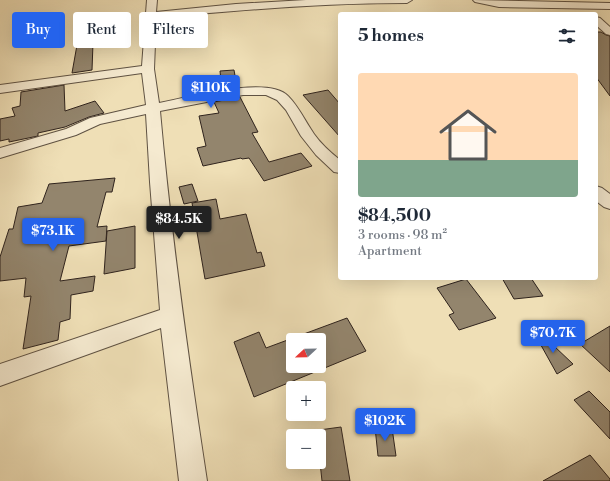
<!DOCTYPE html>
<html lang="en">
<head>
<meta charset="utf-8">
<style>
  :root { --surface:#fff; --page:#f2f2f3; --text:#1f2937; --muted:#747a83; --line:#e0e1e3; --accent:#2563eb }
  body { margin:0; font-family:"Libre Bodoni",serif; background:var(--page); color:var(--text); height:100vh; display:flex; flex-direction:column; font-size:15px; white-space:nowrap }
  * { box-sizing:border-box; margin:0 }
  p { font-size:13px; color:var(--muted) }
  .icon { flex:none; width:22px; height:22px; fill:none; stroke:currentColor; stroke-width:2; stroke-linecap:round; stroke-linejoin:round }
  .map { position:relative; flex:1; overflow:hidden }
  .drawer { position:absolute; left:338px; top:12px; width:260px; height:268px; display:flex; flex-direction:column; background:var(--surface); border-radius:4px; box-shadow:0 4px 16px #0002 }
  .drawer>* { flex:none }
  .top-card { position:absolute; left:12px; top:12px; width:266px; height:36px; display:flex; gap:8px }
  .needle { width:26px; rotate:248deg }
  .controls { position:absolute; left:286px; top:333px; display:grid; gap:8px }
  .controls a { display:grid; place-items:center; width:40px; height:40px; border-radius:4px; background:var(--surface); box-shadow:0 4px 16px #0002; font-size:20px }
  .price { position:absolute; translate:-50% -34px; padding:0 9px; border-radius:4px; background:var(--accent); color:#fff; font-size:13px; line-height:26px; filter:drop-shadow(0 1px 2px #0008) }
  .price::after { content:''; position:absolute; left:50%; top:24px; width:12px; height:9px; margin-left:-6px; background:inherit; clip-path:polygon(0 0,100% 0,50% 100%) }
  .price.current { background:#222; color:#fff }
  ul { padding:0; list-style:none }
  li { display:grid; align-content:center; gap:8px; height:212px; padding:0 20px }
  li+li { border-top:1px solid var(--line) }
  li span { display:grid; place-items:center; height:124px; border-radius:4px; color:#555 }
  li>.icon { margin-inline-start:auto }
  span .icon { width:72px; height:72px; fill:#fffc; stroke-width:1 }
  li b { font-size:17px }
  h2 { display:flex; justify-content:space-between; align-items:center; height:48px; padding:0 20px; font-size:17px }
  .pill { padding:0 14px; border-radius:4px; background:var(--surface); box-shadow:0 4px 16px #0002; font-size:14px; line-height:36px }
  .pill.current { background:var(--accent); color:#fff }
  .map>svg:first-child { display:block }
  .building { fill:#93856d; stroke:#2f231d; fill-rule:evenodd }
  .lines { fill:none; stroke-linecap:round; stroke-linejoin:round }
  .minor-casing { stroke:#5f5243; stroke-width:2 }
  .minor { fill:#f5ead0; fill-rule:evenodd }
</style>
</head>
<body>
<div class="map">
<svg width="610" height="481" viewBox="0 0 610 481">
  <rect width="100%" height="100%" fill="#efdfb6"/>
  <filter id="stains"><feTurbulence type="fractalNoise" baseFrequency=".005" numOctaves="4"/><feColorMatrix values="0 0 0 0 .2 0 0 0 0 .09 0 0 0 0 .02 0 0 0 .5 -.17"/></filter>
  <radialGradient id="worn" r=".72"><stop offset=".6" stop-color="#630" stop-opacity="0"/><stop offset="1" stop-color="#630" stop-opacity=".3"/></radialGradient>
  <!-- building -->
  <g class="building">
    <path d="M596 32H601L606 35 610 36V96L596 77Z"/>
    <path d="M93 43 92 70 72 73 77 45Z"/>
    <path d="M234 70 237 87 208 91 204 84 221 81 220 71Z"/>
    <path d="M64 85 65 111 95 101 104 113 89 117 65 127 38 133V136L9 142V139L0 141V119L15 116 12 108 20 106 21 92Z"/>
    <path d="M328 90 340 104V137L303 95Z"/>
    <path d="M240 97 258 132 252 133 269 162 301 153 312 166 264 181 249 158 242 159 241 158 203 166 197 148 206 146 199 116 219 113 214 102Z"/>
    <path d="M115 178 112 192H106L97 227 107 226 106 241 69 246 60 281 95 276 93 291 71 295 70 319 60 322 58 340 23 349 31 296 24 297 26 278 0 281V257L9 229H13L18 207 42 203 49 184Z"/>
    <path d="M192 184 198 201 184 204 179 187Z"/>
    <path d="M216 199 220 219 246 214 257 253 261 252 265 266 205 279 192 203Z"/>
    <path d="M135 226V268L104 274 107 231Z"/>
    <path d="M502 278H531L543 296 514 299Z"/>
    <path d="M466 279 496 318 459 330 449 315 454 313 437 288Z"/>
    <path d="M347 318 366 351 254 397 234 342 259 332 266 348ZM293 340H319V366H293Z"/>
    <path d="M610 326V372L580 344Z"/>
    <path d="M534 327 573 364 557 374 532 329Z"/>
    <path d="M589 391 610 412V439L574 400Z"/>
    <path d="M341 427 350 481H322L319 453V430Z"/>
    <path d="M375 427 392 428 396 456H378Z"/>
    <path d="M590 455 610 479V481H543Z"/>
  </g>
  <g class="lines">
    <!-- minor casing -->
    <g class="minor-casing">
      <g id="minor">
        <path d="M147 0H157L156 12 236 4 306 0H412L407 3C323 3 240 10 156 18L154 69 159 103C186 98 268 75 288 96 299 107 305 121 314 134 321 144 330 152 340 160V173L334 172 316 155 301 136 286 110 277 100 266 95H243L160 111C171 235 188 357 207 481H179L161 328 0 386V364L160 310 150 182 146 114 100 124 76 135 0 158V148L66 129 90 118 146 105 142 73 0 93V85L142 66Z"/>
        <path d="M473 0 610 3V9L499 7 475 2Z"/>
        <path d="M596 17 600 18 610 27V35L606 34 596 25Z"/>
        <path d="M596 186 602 188 610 194V209L604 207 596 201Z"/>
      </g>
    </g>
    <!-- minor -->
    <use href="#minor" class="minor"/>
  </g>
  <rect width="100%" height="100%" filter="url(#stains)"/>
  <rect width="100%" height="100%" fill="url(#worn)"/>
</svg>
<div class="controls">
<a><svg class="needle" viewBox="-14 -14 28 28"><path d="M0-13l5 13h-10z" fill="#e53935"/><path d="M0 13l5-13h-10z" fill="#747a83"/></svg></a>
<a>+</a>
<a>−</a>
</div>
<b class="price" style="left:211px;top:109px">$110K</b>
<b class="price current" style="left:179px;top:240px">$84.5K</b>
<b class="price" style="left:53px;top:252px">$73.1K</b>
<b class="price" style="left:553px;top:354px">$70.7K</b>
<b class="price" style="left:385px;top:442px">$102K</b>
<div class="top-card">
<a class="pill current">Buy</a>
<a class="pill">Rent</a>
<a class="pill">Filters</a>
</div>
<section class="drawer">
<h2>5 homes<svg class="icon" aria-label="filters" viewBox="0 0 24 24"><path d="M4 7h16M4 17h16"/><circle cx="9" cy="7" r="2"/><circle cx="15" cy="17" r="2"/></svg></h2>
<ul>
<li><span style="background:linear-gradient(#ffd9b3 70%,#7fa58c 0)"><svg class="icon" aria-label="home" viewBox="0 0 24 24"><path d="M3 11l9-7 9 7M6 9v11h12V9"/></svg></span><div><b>$84,500</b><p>3 rooms · 98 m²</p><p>Apartment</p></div></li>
</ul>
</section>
</div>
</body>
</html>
